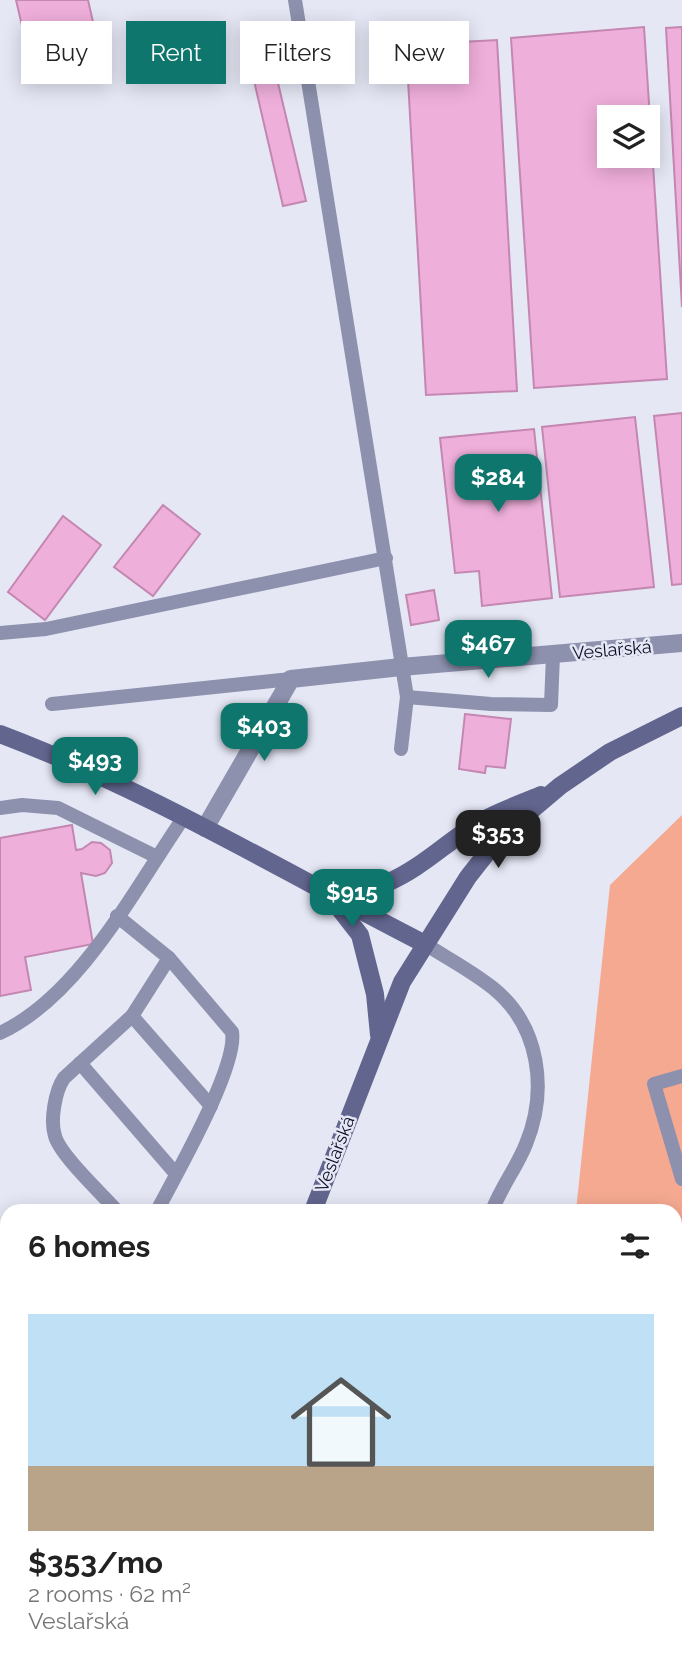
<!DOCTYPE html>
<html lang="en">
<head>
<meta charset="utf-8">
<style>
  :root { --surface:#fff; --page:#f2f2f2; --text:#222; --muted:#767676; --line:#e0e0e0; --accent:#0f766e }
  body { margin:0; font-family:Raleway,sans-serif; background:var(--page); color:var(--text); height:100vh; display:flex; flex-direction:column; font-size:26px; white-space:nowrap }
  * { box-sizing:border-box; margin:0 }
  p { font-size:23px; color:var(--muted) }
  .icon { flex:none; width:38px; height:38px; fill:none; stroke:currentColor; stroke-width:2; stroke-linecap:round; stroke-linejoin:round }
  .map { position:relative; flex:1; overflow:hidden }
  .panel { position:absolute; left:0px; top:1204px; width:682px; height:469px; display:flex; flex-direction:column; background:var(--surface); border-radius:21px 21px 0 0; box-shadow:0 4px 18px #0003 }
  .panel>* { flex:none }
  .top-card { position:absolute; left:21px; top:21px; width:640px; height:63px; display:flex; gap:14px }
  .controls { position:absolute; left:597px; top:105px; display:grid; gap:14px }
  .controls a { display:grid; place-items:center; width:63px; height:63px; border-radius:0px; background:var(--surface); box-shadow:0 4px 18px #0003; font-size:35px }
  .price { position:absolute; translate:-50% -60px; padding:0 16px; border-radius:14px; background:var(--accent); color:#fff; font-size:23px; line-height:46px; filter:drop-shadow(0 2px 4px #0008) }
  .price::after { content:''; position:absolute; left:50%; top:42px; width:21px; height:16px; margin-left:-10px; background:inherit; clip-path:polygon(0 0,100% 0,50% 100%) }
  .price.current { background:#222; color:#fff }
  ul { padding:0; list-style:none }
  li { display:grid; align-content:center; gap:14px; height:371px; padding:0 28px }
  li+li { border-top:2px solid var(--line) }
  li span { display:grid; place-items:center; height:217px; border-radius:0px; color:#555 }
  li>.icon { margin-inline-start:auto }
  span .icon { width:126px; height:126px; fill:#fffc; stroke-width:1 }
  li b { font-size:30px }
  h2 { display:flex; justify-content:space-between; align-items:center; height:84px; padding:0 28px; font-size:30px }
  .pill { padding:0 24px; border-radius:0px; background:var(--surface); box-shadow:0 4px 18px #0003; font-size:24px; line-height:63px }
  .pill.current { background:var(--accent); color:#fff }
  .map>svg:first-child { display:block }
  .green { fill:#f5a991 }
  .building { fill:#efafdb; stroke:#c487b1; stroke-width:2; fill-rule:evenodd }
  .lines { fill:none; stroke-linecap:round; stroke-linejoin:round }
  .lane { stroke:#8d91ad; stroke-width:14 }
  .street { stroke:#8d91ad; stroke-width:18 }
  .secondary { stroke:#62668e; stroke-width:18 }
  .tram { stroke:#626477; stroke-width:2 }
  .labels { text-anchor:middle; stroke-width:5; stroke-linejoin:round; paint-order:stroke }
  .street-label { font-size:18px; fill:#0d0e25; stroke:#e5e7f5 }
</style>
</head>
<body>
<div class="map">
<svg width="682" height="1673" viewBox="0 0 682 1673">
  <rect width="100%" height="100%" fill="#e5e7f5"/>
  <!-- green -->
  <g class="green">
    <path d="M682 815V1673H587L585 1666H676V1211H576L610 885Z"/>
    <path d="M7 1414V1529L0 1537V1424Z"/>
    <path d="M70 1666H194L197 1673H75Z"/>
  </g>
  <!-- building -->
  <g class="building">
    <path d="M16 0H88L96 35 28 51Z"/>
    <path d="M264 24 306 201 283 206 242 29Z"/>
    <path d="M644 27 667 379 534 388 511 38ZM609 117H648V156H609Z"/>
    <path d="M682 27V307L666 28Z"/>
    <path d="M497 40 517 391 426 395 406 45Z"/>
    <path d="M682 413V584L672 585 654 416Z"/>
    <path d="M635 417 654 587 560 597 542 427Z"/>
    <path d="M534 429 552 598 482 606 479 571 455 573 440 438Z"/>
    <path d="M163 505 200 534 153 596 114 567Z"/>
    <path d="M63 516 101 545 45 620 8 592Z"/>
    <path d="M434 590 439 620 411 625 406 595Z"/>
    <path d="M465 714 511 719 505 768 486 766 485 773 459 769Z"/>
    <path d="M72 825 76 850 82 849 92 842 101 843 110 850 112 863 105 873 96 876 81 873 93 944 25 957 31 990 0 996V838Z"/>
  </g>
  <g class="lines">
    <!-- lane -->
    <g class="lane">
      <path d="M295 0 407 697 401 749"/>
      <path d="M0 633 46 629 386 558"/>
      <path d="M407 697 491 704 551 705 553 655"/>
      <path d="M52 704 291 679"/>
      <path d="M0 808 22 805 58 808 157 857"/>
      <path d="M117 916 169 958 132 1016 64 1078C55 1091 50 1121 55 1136 60 1155 102 1194 117 1211"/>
      <path d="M425 944C447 958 472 971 493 988 540 1026 548 1090 526 1144 517 1167 501 1187 492 1211"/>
      <path d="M132 1016 211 1106"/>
      <path d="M0 1033C80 996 135 888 184 817"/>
      <path d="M80 1063 176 1174"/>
      <path d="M682 1076 654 1084 682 1179"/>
      <path d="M157 1211C175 1176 238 1067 232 1032L169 958"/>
      <path d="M0 1660 8 1673"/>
      <path d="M561 1666 563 1673"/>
    </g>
    <!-- street -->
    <path class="street" d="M205 828 291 679 401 667 682 643"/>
    <!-- secondary -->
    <g class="secondary">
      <path d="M0 734C148 790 284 872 425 944"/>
      <path d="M326 886C388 905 430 852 478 823 497 812 520 804 541 795"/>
      <path d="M332 899 360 935 375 994 379 1035"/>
      <path d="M313 1211 402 982 468 877 490 849 515 824 560 786 610 752 682 716"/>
      <path d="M0 1234 7 1242"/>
      <path d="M0 1641 7 1633"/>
      <path d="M269 1666 272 1673"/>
    </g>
    <!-- tram -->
    <g class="tram">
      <path d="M0 1295 7 1304"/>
      <path d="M0 1313 7 1322"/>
      <path d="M214 1666 217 1673"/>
      <path d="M228 1666 230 1673"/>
    </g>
  </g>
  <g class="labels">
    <!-- street labels -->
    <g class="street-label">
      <text transform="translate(612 650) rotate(-5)" y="6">Veslařská</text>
      <text transform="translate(335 1154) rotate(-69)" y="6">Veslařská</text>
    </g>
  </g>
</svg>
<div class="controls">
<a><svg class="icon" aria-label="layers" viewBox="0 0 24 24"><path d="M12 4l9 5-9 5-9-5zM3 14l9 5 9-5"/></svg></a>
</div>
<b class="price" style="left:498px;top:514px">$284</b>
<b class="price" style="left:488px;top:680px">$467</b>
<b class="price" style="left:264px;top:763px">$403</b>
<b class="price" style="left:95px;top:797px">$493</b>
<b class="price current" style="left:498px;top:870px">$353</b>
<b class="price" style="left:352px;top:929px">$915</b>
<div class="top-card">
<a class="pill">Buy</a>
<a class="pill current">Rent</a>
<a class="pill">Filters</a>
<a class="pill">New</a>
</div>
<section class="panel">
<h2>6 homes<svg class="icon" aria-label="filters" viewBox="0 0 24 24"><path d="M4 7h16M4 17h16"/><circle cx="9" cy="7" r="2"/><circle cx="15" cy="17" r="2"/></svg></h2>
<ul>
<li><span style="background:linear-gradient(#bfe0f5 70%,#b9a48a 0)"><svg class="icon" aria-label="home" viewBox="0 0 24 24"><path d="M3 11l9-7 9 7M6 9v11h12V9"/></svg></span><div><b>$353/mo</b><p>2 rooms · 62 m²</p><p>Veslařská</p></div></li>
</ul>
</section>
</div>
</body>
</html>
